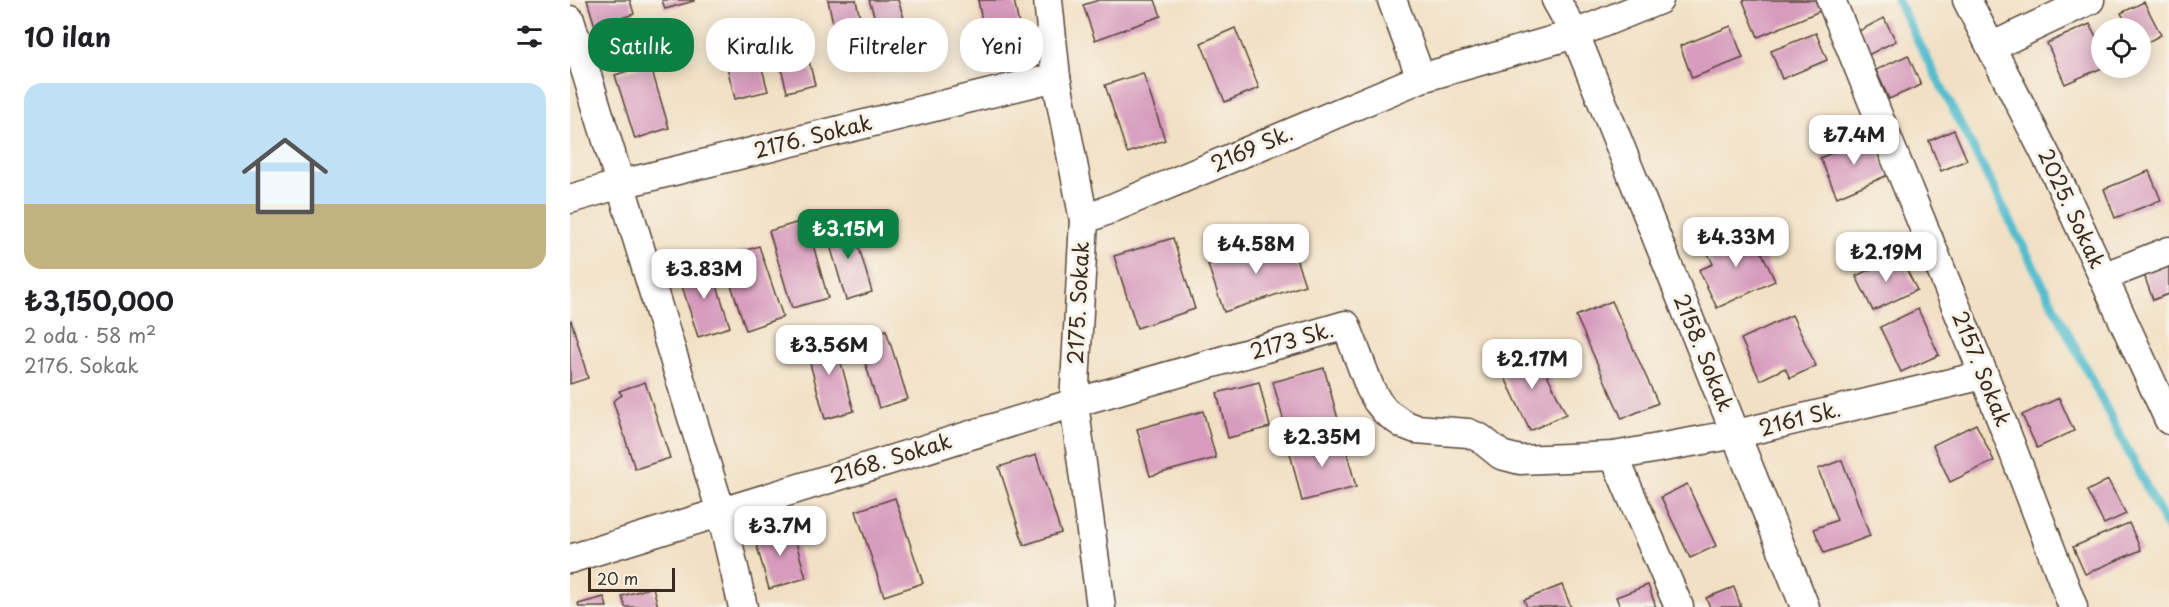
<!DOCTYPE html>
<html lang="tr">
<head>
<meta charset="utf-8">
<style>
  :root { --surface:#fff; --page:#f6f6f6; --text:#202124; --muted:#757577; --line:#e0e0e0; --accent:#0b8043 }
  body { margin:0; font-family:"Playpen Sans",sans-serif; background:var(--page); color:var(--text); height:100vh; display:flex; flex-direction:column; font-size:22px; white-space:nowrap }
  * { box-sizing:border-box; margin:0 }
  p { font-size:20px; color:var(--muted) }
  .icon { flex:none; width:33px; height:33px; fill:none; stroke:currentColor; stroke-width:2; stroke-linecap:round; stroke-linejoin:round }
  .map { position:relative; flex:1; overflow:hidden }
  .details { display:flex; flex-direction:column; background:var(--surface); width:570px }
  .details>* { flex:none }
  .top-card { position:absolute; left:18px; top:18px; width:570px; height:54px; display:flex; gap:12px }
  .tools { position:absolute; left:1521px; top:18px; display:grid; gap:12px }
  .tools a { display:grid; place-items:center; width:60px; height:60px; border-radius:50%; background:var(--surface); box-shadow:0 3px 15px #0003; font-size:30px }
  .scale { position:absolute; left:18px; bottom:15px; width:87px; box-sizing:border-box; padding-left:6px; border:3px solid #3b2a1e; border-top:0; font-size:16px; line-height:21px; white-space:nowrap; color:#3b2a1e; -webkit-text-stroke:4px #f7f3e8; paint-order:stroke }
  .price { position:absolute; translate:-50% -51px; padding:0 14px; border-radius:12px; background:#fff; color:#222; font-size:20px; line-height:39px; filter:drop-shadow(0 2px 3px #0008) }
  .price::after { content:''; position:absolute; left:50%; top:36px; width:18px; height:14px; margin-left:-9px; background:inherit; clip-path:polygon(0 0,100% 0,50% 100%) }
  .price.active { background:var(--accent); color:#fff }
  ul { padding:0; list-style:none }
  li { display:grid; align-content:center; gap:12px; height:318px; padding:0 24px }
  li+li { border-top:2px solid var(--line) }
  li span { display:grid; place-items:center; height:186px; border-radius:18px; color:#555 }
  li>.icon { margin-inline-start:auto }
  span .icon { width:108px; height:108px; fill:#fffc; stroke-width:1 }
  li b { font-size:26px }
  h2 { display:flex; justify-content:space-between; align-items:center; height:72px; padding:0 24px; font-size:26px }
  .pill { padding:0 21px; border-radius:24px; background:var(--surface); box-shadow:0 3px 15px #0003; font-size:21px; line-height:54px }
  .pill.active { background:var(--accent); color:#fff }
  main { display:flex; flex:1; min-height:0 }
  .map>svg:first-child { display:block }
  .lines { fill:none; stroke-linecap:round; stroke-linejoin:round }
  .stream { stroke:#53becf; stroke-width:9 }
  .building { fill:#d79bbd }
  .minor-casing { stroke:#564537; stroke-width:31 }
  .minor { stroke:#fff; stroke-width:28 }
  .labels { text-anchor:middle; stroke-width:6; stroke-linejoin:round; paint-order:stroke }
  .street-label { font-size:21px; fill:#3b2a1e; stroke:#f7f3e8 }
</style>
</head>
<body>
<main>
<section class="details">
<h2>10 ilan<svg class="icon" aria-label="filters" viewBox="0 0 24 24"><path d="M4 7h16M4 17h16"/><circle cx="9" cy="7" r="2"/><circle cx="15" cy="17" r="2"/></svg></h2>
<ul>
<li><span style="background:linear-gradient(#bfe0f5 65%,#c2b280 0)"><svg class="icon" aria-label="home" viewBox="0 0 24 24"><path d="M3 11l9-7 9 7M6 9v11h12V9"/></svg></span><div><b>₺3,150,000</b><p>2 oda · 58 m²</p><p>2176. Sokak</p></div></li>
</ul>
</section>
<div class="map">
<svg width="1599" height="607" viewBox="0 0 1599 607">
  <rect width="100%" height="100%" fill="#f7f3e8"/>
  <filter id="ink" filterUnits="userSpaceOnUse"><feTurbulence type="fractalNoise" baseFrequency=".0167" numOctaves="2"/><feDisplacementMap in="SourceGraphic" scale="12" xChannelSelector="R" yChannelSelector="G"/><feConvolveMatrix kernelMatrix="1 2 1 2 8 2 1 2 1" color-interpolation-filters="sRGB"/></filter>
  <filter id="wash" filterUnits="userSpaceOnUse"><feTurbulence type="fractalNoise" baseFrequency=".008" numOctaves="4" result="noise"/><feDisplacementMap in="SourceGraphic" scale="24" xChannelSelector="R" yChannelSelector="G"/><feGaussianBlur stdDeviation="1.35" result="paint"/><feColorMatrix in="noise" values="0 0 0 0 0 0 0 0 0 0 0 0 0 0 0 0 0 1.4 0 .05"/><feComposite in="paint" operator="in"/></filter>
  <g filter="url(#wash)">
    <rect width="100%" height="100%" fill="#f2e0c5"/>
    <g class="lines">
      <!-- stream -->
      <path class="stream" d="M1327 0 1599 531"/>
    </g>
    <g id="blocks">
      <!-- building -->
      <g class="building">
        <path d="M17 0H60L64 14 25 26Z"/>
        <path d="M92 0H124V1L95 9Z"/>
        <path d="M258 0H286L299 60 272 65Z"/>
        <path d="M299 0H328L346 55 320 63Z"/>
        <path d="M408 0H444L449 25 414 32Z"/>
        <path d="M529 0H585L591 16 525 40 513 5Z"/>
        <path d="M1176 0H1245L1250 11 1188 37 1173 1Z"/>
        <path d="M1574 2 1591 35 1570 46V28H1559L1551 13Z"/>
        <path d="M1314 18 1326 41 1298 55 1287 32Z"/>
        <path d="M229 21 245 85 217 92 201 28Z"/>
        <path d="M1520 24 1532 50V68L1495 84 1477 43Z"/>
        <path d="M1161 26 1173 58 1122 78 1110 46Z"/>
        <path d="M665 28 689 88 655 102 631 43Z"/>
        <path d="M182 31 198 91 165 99 150 39Z"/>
        <path d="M1246 33 1257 60 1212 79 1201 51Z"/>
        <path d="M1338 55 1351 85 1319 99 1306 70Z"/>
        <path d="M80 64 99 128 65 139 45 75Z"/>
        <path d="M573 73 595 140 557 153 535 85Z"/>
        <path d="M1384 130 1397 160 1371 171 1359 141Z"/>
        <path d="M1301 136 1318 175 1267 197 1250 158Z"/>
        <path d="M1579 171 1591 200 1545 218 1534 189Z"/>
        <path d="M236 220 258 298 222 308 199 231Z"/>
        <path d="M281 220 302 292 276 300 255 228Z"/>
        <path d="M1180 227 1205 281 1147 308 1129 270 1143 264 1135 247Z"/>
        <path d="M603 238 625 309 567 328 544 256Z"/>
        <path d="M719 238 735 285 654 312 638 265Z"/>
        <path d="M189 246 213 317 176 330 152 258Z"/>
        <path d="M1329 255 1347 290 1303 311 1286 276Z"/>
        <path d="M1599 262V294L1583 300 1573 272Z"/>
        <path d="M140 263 160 327 128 337 108 273Z"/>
        <path d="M1042 301 1088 403 1052 419 1006 316Z"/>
        <path d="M1348 309 1369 355 1331 372 1310 327Z"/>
        <path d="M1222 315 1246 366 1220 378 1215 368 1190 380 1171 339Z"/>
        <path d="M1 320 18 378 0 384V321Z"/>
        <path d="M316 330 338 399 309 408 288 339Z"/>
        <path d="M263 333 284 411 255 419 234 341Z"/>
        <path d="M965 349 996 414 960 431 929 365Z"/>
        <path d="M754 368 768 419 717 433 703 382Z"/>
        <path d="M75 382 100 458 65 469 43 401 52 395 49 391Z"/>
        <path d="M689 382 700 427 658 438 647 393Z"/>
        <path d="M1489 398 1504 431 1467 448 1452 415Z"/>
        <path d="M633 411 646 458 580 476 567 429Z"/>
        <path d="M1406 424 1424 461 1380 482 1363 445Z"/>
        <path d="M772 434 786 487 732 501 719 449Z"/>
        <path d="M466 455 491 533 454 545 429 467Z"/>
        <path d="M1272 460 1300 536 1254 553 1244 529 1267 520 1248 469Z"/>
        <path d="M1538 480 1556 514 1534 524 1517 491Z"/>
        <path d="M1117 484 1146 546 1120 558 1091 497Z"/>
        <path d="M325 498 353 583 314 596 286 511Z"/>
        <path d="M1559 523 1571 550 1515 574 1503 547Z"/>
        <path d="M221 525 236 578 199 589 184 536Z"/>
        <path d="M992 585 1001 607H957L954 600Z"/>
        <path d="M1078 585 1086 607H1050L1046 597Z"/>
        <path d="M83 587 88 607H55L52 596Z"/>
        <path d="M1164 587 1171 607H1140L1136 598Z"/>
        <path d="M34 597 37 607H9L8 604Z"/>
      </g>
    </g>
  </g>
  <g filter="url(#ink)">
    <use href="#blocks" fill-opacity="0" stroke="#564537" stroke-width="1.5"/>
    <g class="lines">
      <!-- minor casing -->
      <g class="minor-casing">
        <g id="minor">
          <path d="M478 0 486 77 514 220 504 403 531 607"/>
          <path d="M822 0 851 78"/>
          <path d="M986 0 1005 34 1235 607"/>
          <path d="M1261 0 1414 375 1503 607"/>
          <path d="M1397 0 1487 177 1599 420"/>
          <path d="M0 20 151 512 173 607"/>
          <path d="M1421 47 1520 0"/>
          <path d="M0 199 51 184 486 77"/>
          <path d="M514 220 851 78 1005 34 1089 0"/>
          <path d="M1533 277 1599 251"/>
          <path d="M1044 456 1109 607"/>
          <path d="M0 559 504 403 776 325 800 388 807 401 816 412 833 424 846 429 898 433 910 438 931 455 950 460 1044 456 1166 434 1414 375"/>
        </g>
      </g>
      <!-- minor -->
      <use href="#minor" class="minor"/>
    </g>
  </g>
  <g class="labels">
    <!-- street labels -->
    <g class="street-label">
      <text transform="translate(243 137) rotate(-14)" y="7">2176. Sokak</text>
      <text transform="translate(682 149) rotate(-23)" y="7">2169 Sk.</text>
      <text transform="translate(1501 209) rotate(65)" y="7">2025. Sokak</text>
      <text transform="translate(509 303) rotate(-87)" y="7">2175. Sokak</text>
      <text transform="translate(722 341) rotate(-16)" y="7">2173 Sk.</text>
      <text transform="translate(1133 353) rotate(68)" y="7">2158. Sokak</text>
      <text transform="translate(1411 369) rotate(68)" y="7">2157. Sokak</text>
      <text transform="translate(1230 419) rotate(-14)" y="7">2161 Sk.</text>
      <text transform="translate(321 459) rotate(-17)" y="7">2168. Sokak</text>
    </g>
  </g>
</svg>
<div class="tools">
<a><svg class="icon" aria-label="locate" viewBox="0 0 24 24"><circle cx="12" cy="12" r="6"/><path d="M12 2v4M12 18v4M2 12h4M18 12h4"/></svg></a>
</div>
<div class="scale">20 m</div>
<b class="price" style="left:1284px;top:166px">₺7.4M</b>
<b class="price active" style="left:278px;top:260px">₺3.15M</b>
<b class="price" style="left:1166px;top:268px">₺4.33M</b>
<b class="price" style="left:686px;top:275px">₺4.58M</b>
<b class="price" style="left:1316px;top:283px">₺2.19M</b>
<b class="price" style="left:134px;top:300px">₺3.83M</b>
<b class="price" style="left:259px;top:376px">₺3.56M</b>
<b class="price" style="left:962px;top:390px">₺2.17M</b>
<b class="price" style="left:752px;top:468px">₺2.35M</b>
<b class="price" style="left:210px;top:557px">₺3.7M</b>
<div class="top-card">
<a class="pill active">Satılık</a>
<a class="pill">Kiralık</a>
<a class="pill">Filtreler</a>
<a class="pill">Yeni</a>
</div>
</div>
</main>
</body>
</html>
